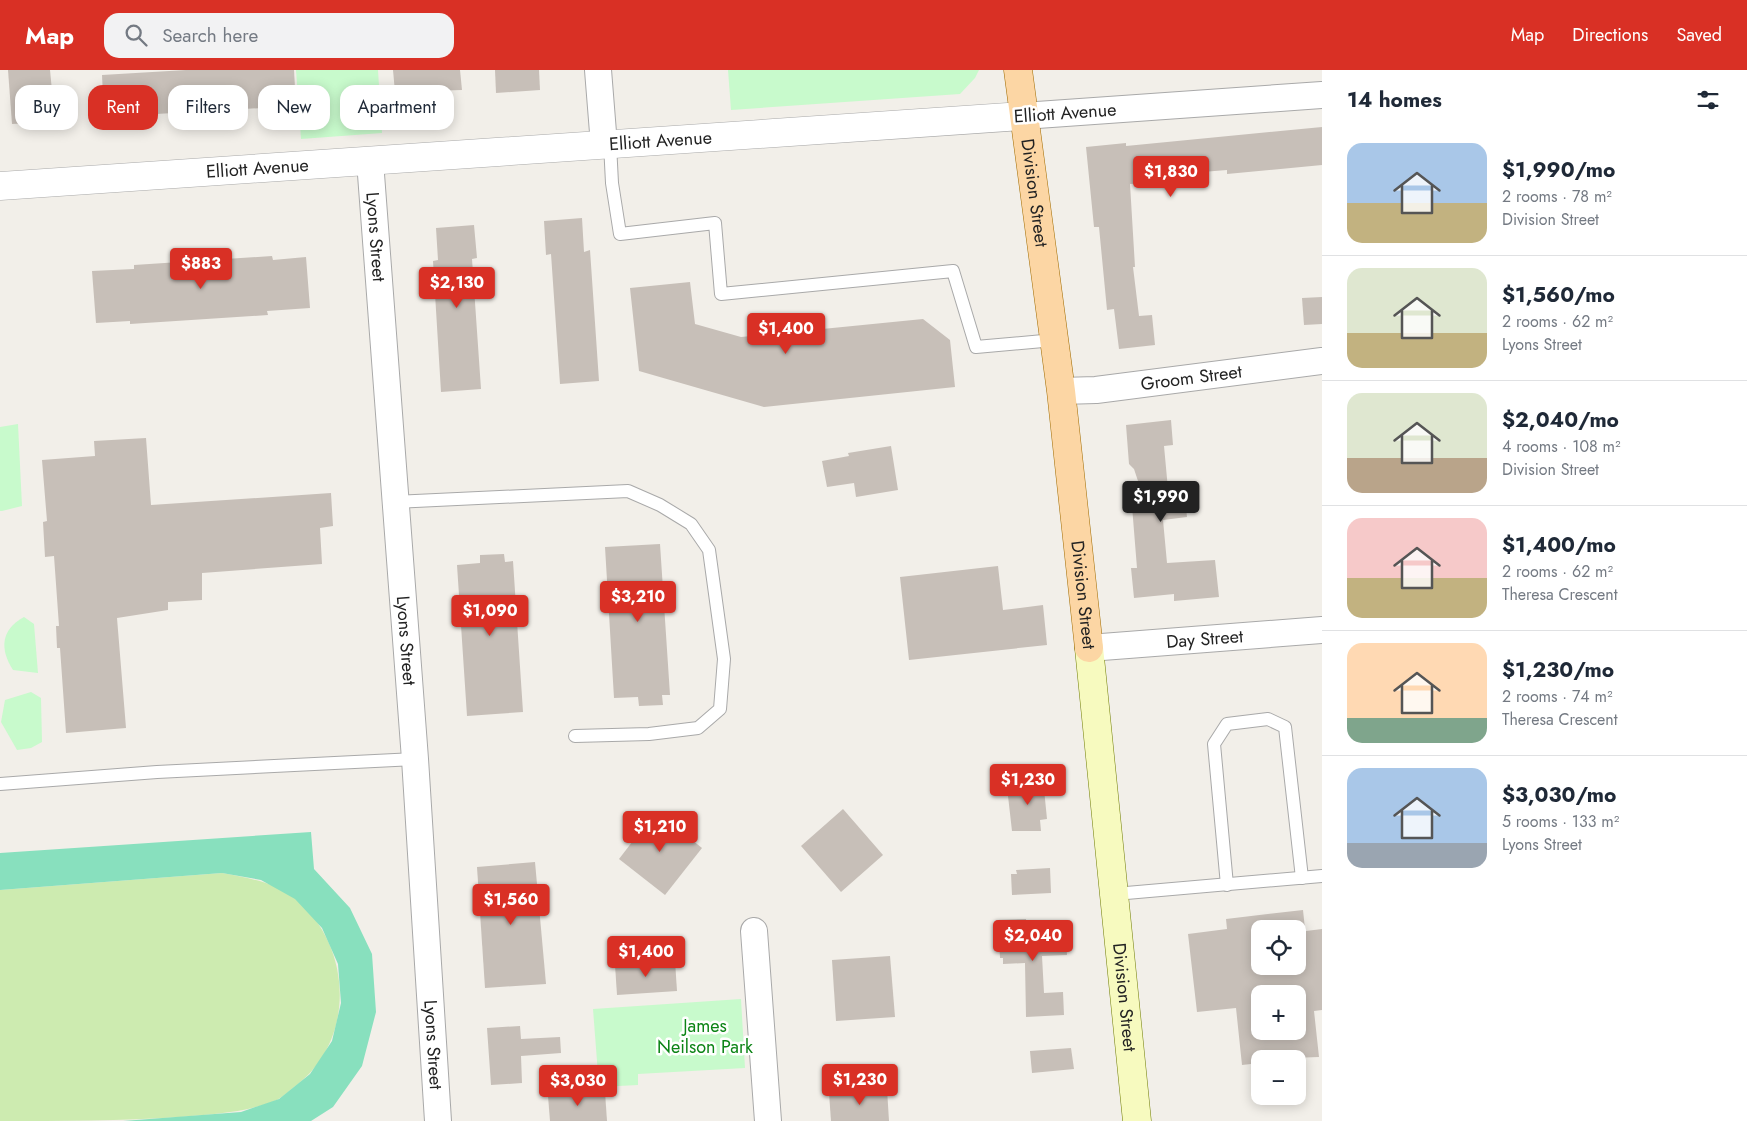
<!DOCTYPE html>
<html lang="en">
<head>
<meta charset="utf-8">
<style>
  :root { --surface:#fff; --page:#f2f2f3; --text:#1f2937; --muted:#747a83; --line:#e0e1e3; --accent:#d93025 }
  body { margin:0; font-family:Jost,sans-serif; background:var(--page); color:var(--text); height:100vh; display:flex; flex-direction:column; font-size:19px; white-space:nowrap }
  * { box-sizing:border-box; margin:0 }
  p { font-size:16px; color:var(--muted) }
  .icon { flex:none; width:28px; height:28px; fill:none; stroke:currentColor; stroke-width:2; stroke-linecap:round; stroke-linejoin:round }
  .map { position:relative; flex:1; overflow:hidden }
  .details { display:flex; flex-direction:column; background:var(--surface); width:425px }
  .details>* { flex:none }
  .top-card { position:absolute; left:15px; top:15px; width:475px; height:45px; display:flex; gap:10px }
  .fabs { position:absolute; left:1251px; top:850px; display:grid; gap:10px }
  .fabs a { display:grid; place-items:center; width:55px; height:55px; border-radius:10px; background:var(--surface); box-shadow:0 2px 12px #0003; font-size:25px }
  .price { position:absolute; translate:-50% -42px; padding:0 11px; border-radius:5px; background:var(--accent); color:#fff; font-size:16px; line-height:32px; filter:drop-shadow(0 1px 2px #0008) }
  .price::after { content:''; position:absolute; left:50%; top:30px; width:15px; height:11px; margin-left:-8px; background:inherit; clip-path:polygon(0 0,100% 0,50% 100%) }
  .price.current { background:#222; color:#fff }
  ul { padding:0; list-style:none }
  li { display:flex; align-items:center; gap:15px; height:125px; padding:0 25px }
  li+li { border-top:1px solid var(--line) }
  li span { display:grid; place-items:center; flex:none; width:140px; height:100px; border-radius:15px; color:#555 }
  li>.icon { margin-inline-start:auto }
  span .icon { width:60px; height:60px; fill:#fffc; stroke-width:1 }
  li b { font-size:21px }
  h2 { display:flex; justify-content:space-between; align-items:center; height:60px; padding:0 25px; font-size:21px }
  .chip { padding:0 18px; border-radius:15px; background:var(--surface); box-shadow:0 2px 12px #0003; font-size:18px; line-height:45px }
  .chip.current { background:var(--accent); color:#fff }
  header { display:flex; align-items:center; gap:30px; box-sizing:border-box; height:70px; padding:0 25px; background:var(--accent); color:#fff }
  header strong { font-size:24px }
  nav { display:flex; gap:28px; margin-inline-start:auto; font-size:18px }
  .search { width:350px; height:45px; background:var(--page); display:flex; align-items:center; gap:12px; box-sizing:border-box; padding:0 18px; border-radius:15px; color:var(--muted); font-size:19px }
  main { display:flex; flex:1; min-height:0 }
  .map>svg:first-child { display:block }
  .grass { fill:#cdebb0 }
  .park { fill:#c8facc }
  .pitch { fill:#88e0be }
  .building { fill:#c7bfb8; fill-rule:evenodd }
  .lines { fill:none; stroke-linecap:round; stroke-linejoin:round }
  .service-casing { stroke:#a9a9a9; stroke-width:14 }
  .minor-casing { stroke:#a9a9a9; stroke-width:28 }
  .tertiary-casing { stroke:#a9a9a9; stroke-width:29 }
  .secondary-casing { stroke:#707d05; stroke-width:29 }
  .primary-casing { stroke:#a06b00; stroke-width:29 }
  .service { stroke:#fff; stroke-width:12 }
  .minor { stroke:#fff; stroke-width:26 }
  .tertiary { stroke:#fff; stroke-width:28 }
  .secondary { stroke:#f7fabf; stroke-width:28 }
  .primary { stroke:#fcd6a4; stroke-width:28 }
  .labels { text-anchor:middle; stroke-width:5; stroke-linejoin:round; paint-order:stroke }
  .street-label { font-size:18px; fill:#222; stroke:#fff }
  .park-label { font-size:18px; fill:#0c8416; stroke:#fff }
</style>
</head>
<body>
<header>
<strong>Map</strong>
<div class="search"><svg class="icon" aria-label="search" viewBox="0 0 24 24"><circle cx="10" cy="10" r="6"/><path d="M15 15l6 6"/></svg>Search here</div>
<nav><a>Map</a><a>Directions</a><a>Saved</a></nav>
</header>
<main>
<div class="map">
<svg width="1322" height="1051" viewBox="0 0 1322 1051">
  <rect width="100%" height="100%" fill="#f2efe9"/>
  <!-- grass -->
  <path class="grass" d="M222 803C248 808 275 812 296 829 352 876 356 968 298 1014 291 1019 284 1026 277 1030 246 1043 214 1044 181 1047 121 1051 61 1051 0 1051V820Z"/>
  <!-- park -->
  <g class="park">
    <path d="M296 0H378L382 63 301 69Z"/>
    <path d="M728 0H979L975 8 960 24 731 40Z"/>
    <path d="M18 354 22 436 2 441H0V357Z"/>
    <path d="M24 547 34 554 38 603 13 600C0 580 0 560 24 547Z"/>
    <path d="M31 622 41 628 42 672 31 678 17 680 1 652 5 630Z"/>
    <path d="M741 929 745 998 638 1004V1015L599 1017 593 939Z"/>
  </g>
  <!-- pitch -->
  <path class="pitch" d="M311 762 314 799 350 838 372 884 376 942 362 996 333 1037 311 1051H123L241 1042 279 1029 310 1004 332 971 341 933 338 894 322 858 295 829 261 810 222 803 0 820V783Z"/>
  <!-- building -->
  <g class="building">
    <path d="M8 0H50L55 52 12 54Z"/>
    <path d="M186 0H294L296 36 104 47 102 5Z"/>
    <path d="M393 0H460L462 20 395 22Z"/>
    <path d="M495 0H539L540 20 496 23Z"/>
    <path d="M1322 57V95L1227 104V100L1165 105 1166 112 1130 114 1135 197H1133L1139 246 1152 245 1155 275 1119 279 1114 239 1107 240 1099 157H1094L1086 77 1126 73V76Z"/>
    <path d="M582 148 584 182 590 180 599 311 560 314 551 184 546 185 544 151Z"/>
    <path d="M474 155 477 188 472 189 481 319 441 322 433 191 438 190 436 158Z"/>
    <path d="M272 186 273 190 306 187 310 238 267 241 268 245 130 254V251L96 253 92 201 134 199V195Z"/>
    <path d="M690 212 695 254 741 267 923 249 950 270 955 317 764 337 639 301 630 218Z"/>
    <path d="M1322 227V254L1304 255 1302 228Z"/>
    <path d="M1171 350 1173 375 1164 376 1169 430 1185 428 1187 447 1163 450 1167 493 1215 490 1219 527 1174 531V524L1134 528 1131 498H1137L1132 436H1137V430L1144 429 1134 399 1129 394 1126 355Z"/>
    <path d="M146 368 151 435 331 423 333 456 320 458 322 494 202 503V530L168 532V540L117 548 126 658 66 663 60 578H57L56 556H59L54 486 45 487 43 452 47 451 42 390 95 386 94 371Z"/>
    <path d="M891 376 898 420 856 427 854 413 827 417 822 391 849 386 848 383Z"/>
    <path d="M660 474 670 625H662L663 635 639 636 638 627 614 628 605 477Z"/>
    <path d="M504 484 505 492 513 491 523 642 467 646 457 495 480 493V485Z"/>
    <path d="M998 496 1003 540 1043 535 1047 575 909 590 900 507Z"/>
    <path d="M1043 709 1047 749 1040 750 1041 761H1012L1008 726 1016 725 1015 712Z"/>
    <path d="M843 739 883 785 841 822 801 776Z"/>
    <path d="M656 741 702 778 665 825 619 789Z"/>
    <path d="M535 792 546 914 485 918 477 797Z"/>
    <path d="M1050 798 1051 823 1012 825 1011 804H1017L1016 800Z"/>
    <path d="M1303 840 1305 859H1260V896H1298V862L1322 859V940L1314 941 1319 987 1260 989V993L1242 995 1236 938 1197 942 1188 864 1227 859 1226 849ZM1260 924H1298V961H1260Z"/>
    <path d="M1026 849 1027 861 1065 859 1067 885 1042 886 1044 923 1063 922 1064 945 1026 947 1025 893 1003 894V888H1000L998 850Z"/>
    <path d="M890 886 895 947 836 951 832 890Z"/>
    <path d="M675 891 677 921 617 925 615 895Z"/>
    <path d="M520 956 521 969 560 967 561 983 521 986 522 1013 491 1015 487 958Z"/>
    <path d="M1071 978 1074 999 1032 1003 1030 981Z"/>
    <path d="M887 1019 889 1051H831L829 1023Z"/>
    <path d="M605 1022 607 1051H550L548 1026Z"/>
  </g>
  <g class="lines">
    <!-- service casing -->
    <g class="service-casing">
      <g id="service">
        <path d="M610 74 612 113 620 164 715 153 721 224 953 201 976 277 1054 270"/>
        <path d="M394 432 628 421 660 435 691 454 709 480 724 589 720 639 698 658 649 664 575 666"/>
        <path d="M0 714 157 702 415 689"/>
        <path d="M1227 815 1214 674 1227 654 1268 649 1285 657 1302 808"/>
        <path d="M1115 824 1322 806"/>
      </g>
    </g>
    <!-- minor casing -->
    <g class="minor-casing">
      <g id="minor">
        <path d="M598 0 604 75"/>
        <path d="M1023 46 1322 25"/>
        <path id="s1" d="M370 91 415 689 438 1051"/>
        <path id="s2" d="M1061 321 1096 320 1322 291"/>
        <path id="s3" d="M1089 578 1322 560"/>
        <path d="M754 861 768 1051"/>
      </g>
    </g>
    <!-- tertiary casing -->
    <g class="tertiary-casing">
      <g id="tertiary">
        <path id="s4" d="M0 116 1023 46"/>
      </g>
    </g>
    <!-- secondary casing -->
    <g class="secondary-casing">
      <g id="secondary">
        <path id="s5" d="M1089 578 1137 1051"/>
      </g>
    </g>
    <!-- primary casing -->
    <g class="primary-casing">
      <g id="primary">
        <path id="s6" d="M1018 0 1061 321 1089 578"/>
      </g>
    </g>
    <!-- service -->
    <use href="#service" class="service"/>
    <!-- minor -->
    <use href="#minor" class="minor"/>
    <!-- tertiary -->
    <use href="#tertiary" class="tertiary"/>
    <!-- secondary -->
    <use href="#secondary" class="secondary"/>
    <!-- primary -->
    <use href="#primary" class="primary"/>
  </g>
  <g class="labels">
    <!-- street labels -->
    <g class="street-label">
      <text transform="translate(1065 43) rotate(-4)" y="6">Elliott Avenue</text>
      <text dy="6" stroke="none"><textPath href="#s4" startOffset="662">Elliott Avenue</textPath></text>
      <text dy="6" stroke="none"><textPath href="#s4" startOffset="258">Elliott Avenue</textPath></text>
      <text dy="6" stroke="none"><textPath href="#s6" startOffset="124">Division Street</textPath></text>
      <text dy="6" stroke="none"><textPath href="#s1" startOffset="76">Lyons Street</textPath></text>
      <text dy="6" stroke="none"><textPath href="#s2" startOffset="131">Groom Street</textPath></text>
      <text dy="6" stroke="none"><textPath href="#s6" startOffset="529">Division Street</textPath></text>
      <text dy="6" stroke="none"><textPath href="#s3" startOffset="116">Day Street</textPath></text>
      <text dy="6" stroke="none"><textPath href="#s1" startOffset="481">Lyons Street</textPath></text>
      <text dy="6" stroke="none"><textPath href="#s5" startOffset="351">Division Street</textPath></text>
      <text dy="6" stroke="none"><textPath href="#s1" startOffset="886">Lyons Street</textPath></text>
    </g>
    <!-- park labels -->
    <g class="park-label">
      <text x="705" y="962">James<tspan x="705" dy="21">Neilson Park</tspan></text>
    </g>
  </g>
</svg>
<div class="fabs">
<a><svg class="icon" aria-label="locate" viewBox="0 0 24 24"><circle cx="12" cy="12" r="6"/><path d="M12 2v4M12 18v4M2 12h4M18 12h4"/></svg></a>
<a>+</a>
<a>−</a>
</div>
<b class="price" style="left:1171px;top:128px">$1,830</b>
<b class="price" style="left:201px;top:220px">$883</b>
<b class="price" style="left:457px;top:239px">$2,130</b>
<b class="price" style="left:786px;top:285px">$1,400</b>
<b class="price current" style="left:1161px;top:453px">$1,990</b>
<b class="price" style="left:638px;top:553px">$3,210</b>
<b class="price" style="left:490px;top:567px">$1,090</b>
<b class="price" style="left:1028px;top:736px">$1,230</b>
<b class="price" style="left:660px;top:783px">$1,210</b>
<b class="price" style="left:511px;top:856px">$1,560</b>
<b class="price" style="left:1033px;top:892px">$2,040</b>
<b class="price" style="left:646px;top:908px">$1,400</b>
<b class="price" style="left:860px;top:1036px">$1,230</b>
<b class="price" style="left:578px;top:1037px">$3,030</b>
<div class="top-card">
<a class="chip">Buy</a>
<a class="chip current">Rent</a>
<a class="chip">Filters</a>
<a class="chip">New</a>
<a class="chip">Apartment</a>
</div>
</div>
<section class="details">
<h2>14 homes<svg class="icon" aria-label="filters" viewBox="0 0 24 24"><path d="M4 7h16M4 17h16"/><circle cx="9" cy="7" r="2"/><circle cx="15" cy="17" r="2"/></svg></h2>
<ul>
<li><span style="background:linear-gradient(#a9c7e8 60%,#c2b280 0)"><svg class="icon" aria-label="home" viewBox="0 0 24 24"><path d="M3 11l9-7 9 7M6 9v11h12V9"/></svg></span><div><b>$1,990/mo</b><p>2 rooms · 78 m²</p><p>Division Street</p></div></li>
<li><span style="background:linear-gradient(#dfe7d0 65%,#c2b280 0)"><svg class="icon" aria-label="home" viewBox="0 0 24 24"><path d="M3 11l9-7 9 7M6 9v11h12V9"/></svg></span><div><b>$1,560/mo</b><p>2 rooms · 62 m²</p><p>Lyons Street</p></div></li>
<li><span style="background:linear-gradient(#dfe7d0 65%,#b9a48a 0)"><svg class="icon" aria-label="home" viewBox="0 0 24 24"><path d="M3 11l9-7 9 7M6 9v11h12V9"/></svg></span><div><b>$2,040/mo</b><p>4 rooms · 108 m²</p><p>Division Street</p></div></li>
<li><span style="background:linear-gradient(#f6c9c9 60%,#c2b280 0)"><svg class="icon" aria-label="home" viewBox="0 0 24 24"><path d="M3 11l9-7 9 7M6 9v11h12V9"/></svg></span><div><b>$1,400/mo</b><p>2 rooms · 62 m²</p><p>Theresa Crescent</p></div></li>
<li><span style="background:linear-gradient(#ffd9b3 75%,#7fa58c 0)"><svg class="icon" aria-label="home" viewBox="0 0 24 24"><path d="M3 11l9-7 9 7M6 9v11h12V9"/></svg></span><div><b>$1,230/mo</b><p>2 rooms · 74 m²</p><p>Theresa Crescent</p></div></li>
<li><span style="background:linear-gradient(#a9c7e8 75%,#9aa5b1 0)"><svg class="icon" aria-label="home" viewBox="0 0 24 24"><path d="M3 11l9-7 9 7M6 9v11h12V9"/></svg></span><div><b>$3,030/mo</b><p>5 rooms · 133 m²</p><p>Lyons Street</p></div></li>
</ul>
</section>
</main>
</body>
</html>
